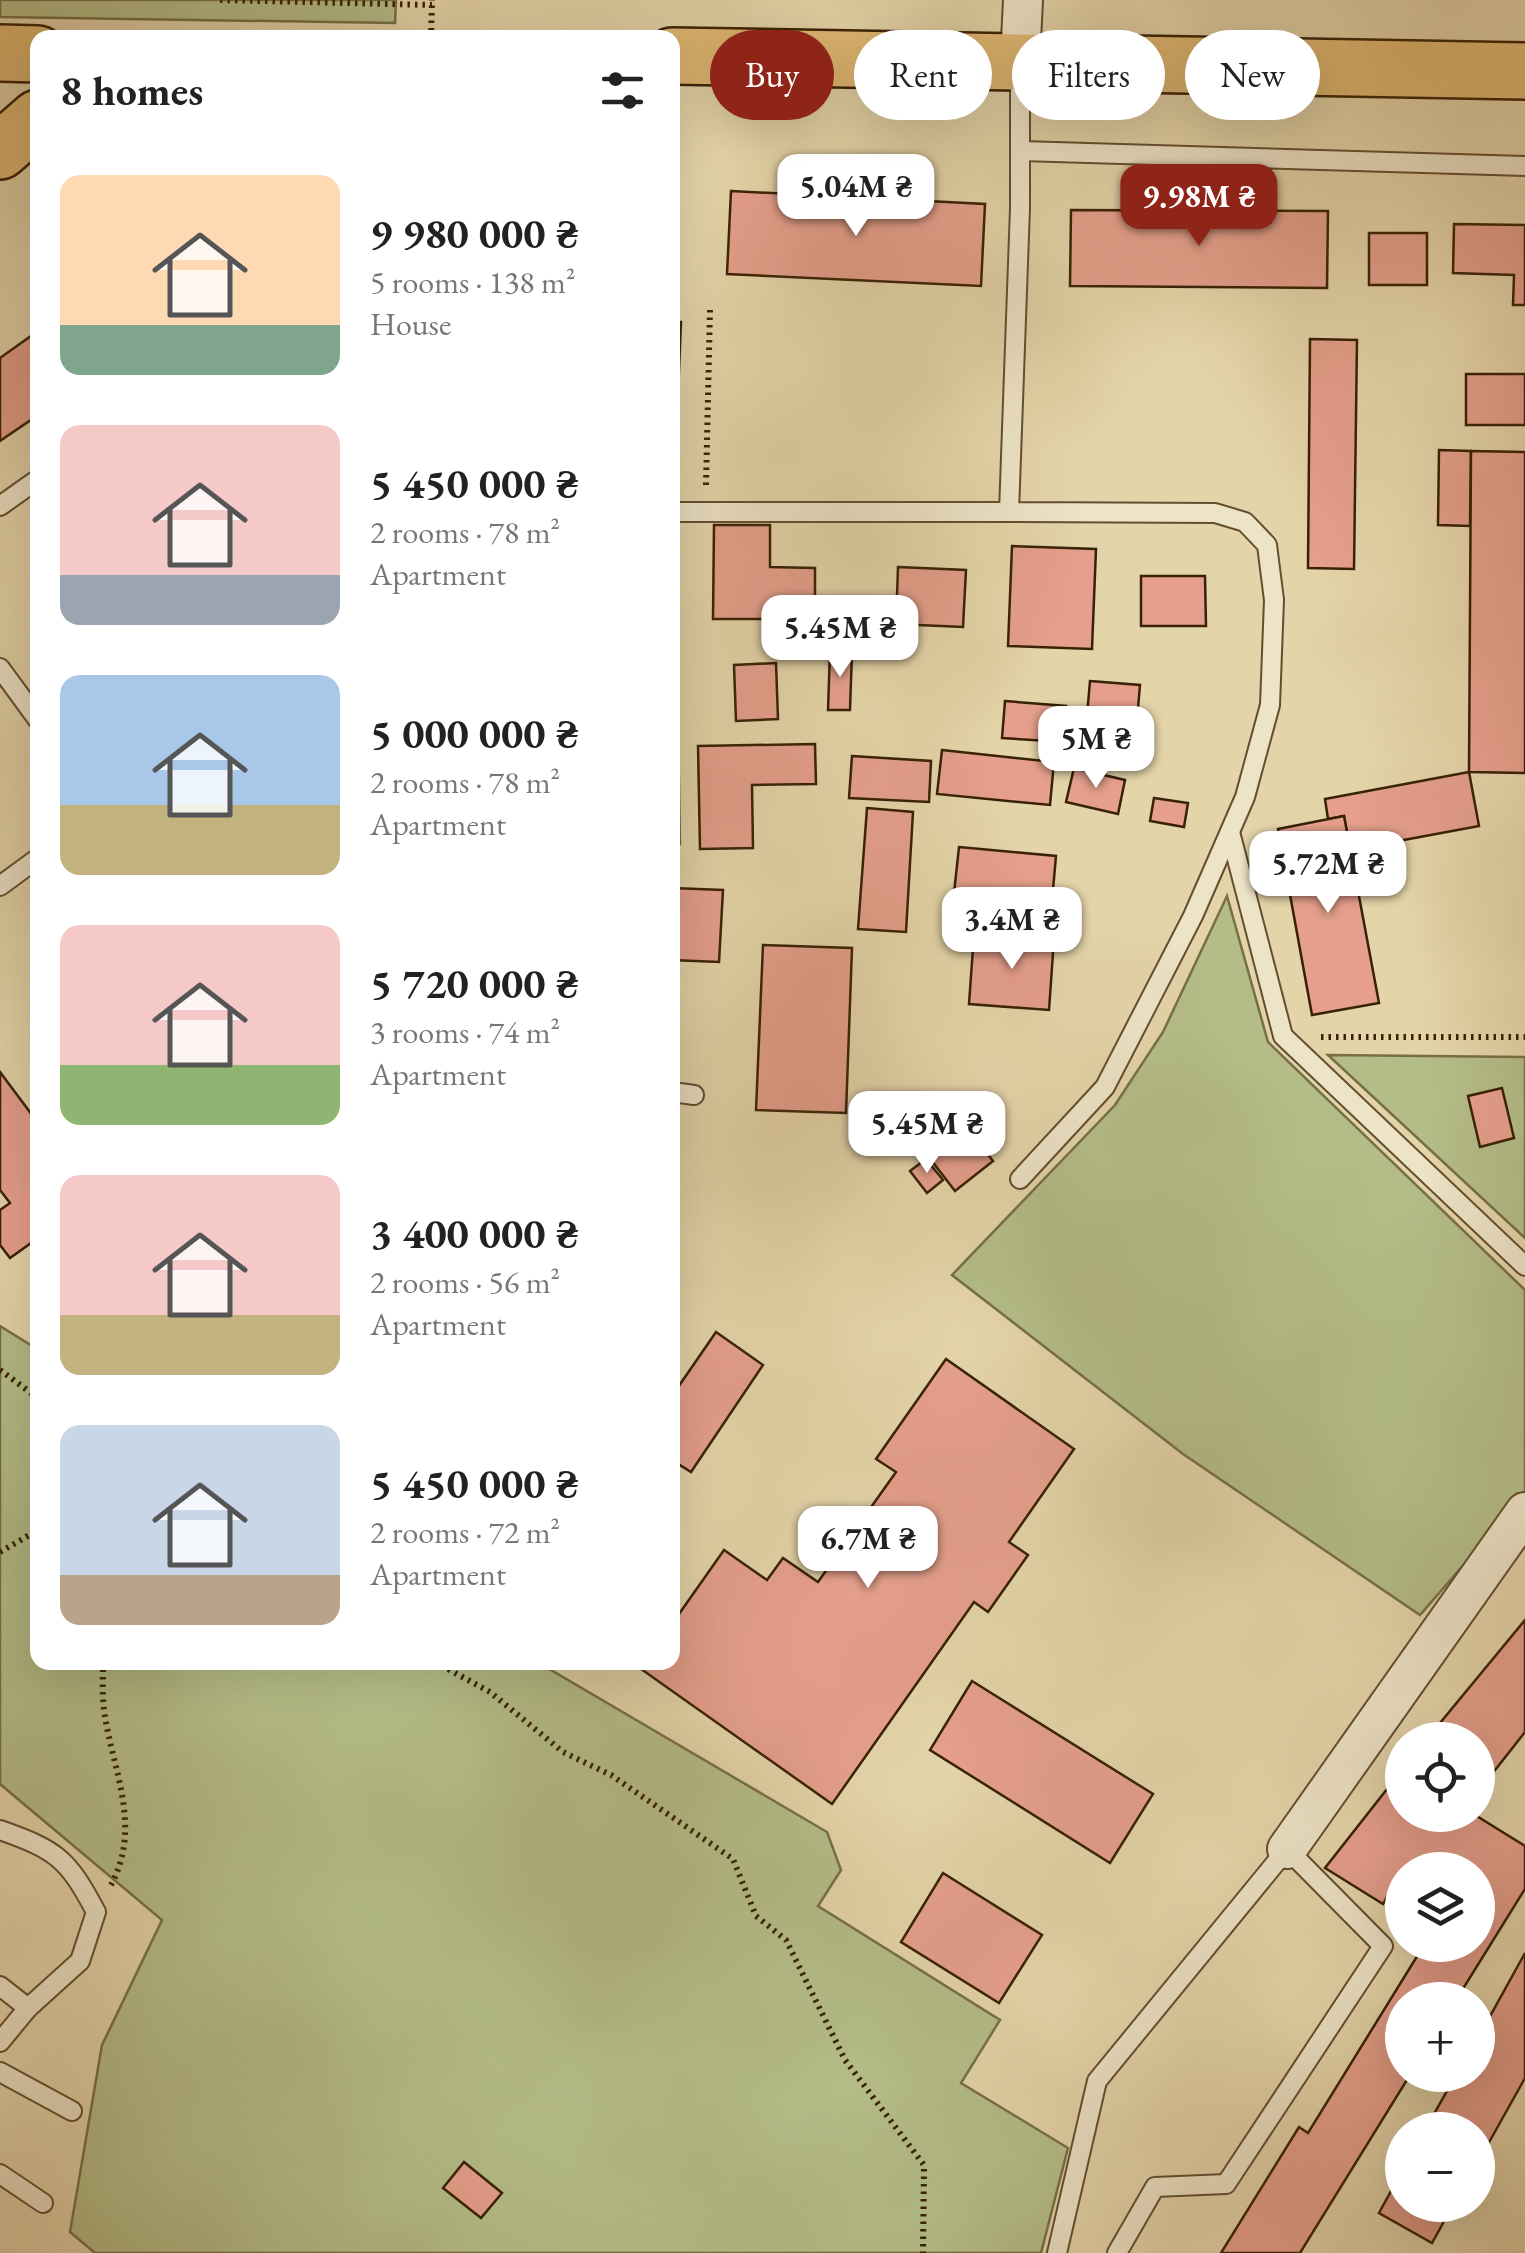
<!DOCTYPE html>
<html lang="en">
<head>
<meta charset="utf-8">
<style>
  :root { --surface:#fff; --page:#f6f6f6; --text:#222; --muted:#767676; --accent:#8f2418 }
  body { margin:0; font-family:"EB Garamond",serif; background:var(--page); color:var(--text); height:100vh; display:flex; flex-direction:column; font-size:38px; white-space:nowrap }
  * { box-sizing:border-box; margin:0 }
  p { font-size:32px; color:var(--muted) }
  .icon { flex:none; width:55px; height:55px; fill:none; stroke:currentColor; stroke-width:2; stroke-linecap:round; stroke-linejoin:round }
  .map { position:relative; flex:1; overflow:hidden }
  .panel { position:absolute; left:30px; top:30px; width:650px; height:1640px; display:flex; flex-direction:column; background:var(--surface); border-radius:20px; box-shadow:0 10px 40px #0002 }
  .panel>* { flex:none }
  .guide { position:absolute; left:710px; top:30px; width:665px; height:90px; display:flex; gap:20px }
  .fabs { position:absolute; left:1385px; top:1722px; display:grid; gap:20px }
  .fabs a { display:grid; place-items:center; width:110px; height:110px; border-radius:50%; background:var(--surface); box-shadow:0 10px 40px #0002; font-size:50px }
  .price { position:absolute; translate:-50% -85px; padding:0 22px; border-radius:20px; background:#fff; color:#222; font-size:32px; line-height:65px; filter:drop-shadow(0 2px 5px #0008) }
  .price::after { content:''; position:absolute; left:50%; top:60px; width:30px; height:22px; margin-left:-15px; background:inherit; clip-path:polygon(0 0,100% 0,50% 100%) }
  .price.selected { background:var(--accent); color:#fff }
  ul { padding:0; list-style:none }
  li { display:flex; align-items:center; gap:30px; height:250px; padding:0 30px }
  li span { display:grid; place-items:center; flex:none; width:280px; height:200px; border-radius:20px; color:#555 }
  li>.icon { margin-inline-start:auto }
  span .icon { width:120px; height:120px; fill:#fffc; stroke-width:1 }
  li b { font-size:42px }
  h2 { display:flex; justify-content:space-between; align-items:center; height:120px; padding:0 30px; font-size:42px }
  .pill { padding:0 35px; border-radius:45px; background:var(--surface); box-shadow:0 10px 40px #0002; font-size:35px; line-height:90px }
  .pill.selected { background:var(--accent); color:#fff }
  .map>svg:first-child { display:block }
  .green { fill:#b4bd88; stroke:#766f47; stroke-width:2.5 }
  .building { fill:#e59f8c; stroke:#382106; stroke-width:2.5 }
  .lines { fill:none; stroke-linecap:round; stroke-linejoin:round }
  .lane-casing { stroke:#634e2f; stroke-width:22 }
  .street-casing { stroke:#634e2f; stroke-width:42 }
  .primary-casing { stroke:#382106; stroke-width:60 }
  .path { stroke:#382106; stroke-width:6; stroke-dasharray:2.5 5; stroke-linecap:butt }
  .lane { stroke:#ede3c7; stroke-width:18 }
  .street { stroke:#ede3c7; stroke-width:38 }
  .primary { stroke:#e2ba74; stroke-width:55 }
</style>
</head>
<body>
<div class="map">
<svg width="1525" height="2253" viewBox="0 0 1525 2253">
  <rect width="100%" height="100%" fill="#e4d4a9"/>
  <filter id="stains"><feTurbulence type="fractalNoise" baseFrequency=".002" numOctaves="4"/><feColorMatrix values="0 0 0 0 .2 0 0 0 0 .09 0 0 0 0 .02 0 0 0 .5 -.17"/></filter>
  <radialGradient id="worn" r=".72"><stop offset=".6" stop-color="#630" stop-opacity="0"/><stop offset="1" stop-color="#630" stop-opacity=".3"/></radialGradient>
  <!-- green -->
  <g class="green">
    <path d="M0 0H396L395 23 0 17Z"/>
    <path d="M672 660 677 664 680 844 673 852Z"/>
    <path d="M1227 896 1268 1042 1525 1290V1494L1420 1615 1183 1454 952 1275 1115 1105 1163 1032Z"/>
    <path d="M1328 1055 1525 1057V1238Z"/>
    <path d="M0 1326 37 1349 38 1662 539 1663 827 1832 841 1870 818 1906 1000 2020 961 2083 1068 2148 1041 2253H95L70 2232 102 2045 162 1920 0 1784Z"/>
  </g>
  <!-- building -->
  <g class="building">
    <path d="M731 191 985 204 981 286 727 274Z"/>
    <path d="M1071 210 1328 211 1327 288 1070 286Z"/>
    <path d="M1454 224 1525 225V305H1513L1514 275 1453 273Z"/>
    <rect x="1369" y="233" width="58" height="52"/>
    <path d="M672 322H681L678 394 672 393Z"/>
    <path d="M38 331V415L0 441V358Z"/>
    <path d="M1310 339 1357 340 1354 569 1308 568Z"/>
    <rect x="1466" y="374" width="59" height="51"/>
    <path d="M1439 450 1471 451 1470 526 1438 525Z"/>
    <path d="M1471 451 1525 452V773L1469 772Z"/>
    <path d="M714 525H770V567L815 568V619H713Z"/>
    <path d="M1012 546 1096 549 1092 649 1008 646Z"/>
    <path d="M898 567 966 570 963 627 896 624Z"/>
    <path d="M1141 576H1205L1206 626H1141Z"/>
    <path d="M830 651H852L850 710H828Z"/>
    <path d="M776 663 778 719 736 721 734 665Z"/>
    <path d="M1090 681 1140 685 1133 765 1083 761Z"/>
    <path d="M1005 701 1066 706 1064 742 1002 738Z"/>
    <path d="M815 744 816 784 752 785 753 848 700 849 698 746Z"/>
    <path d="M942 750 1054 762 1050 805 937 794Z"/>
    <path d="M852 756 931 761 929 802 849 798Z"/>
    <path d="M1074 768 1125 780 1118 814 1066 802Z"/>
    <path d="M1469 772 1479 826 1350 850 1344 816 1328 819 1325 799Z"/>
    <path d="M1154 798 1188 803 1184 827 1150 821Z"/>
    <path d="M867 808 913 812 906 932 858 929Z"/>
    <path d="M1344 816 1379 1003 1312 1015 1278 829Z"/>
    <path d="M959 847 1056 856 1051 912 953 902Z"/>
    <path d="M672 888 723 890 719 962 672 960Z"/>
    <path d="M974 934 1054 939 1049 1010 969 1004Z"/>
    <path d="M763 945 852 948 846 1113 756 1110Z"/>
    <path d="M0 1072 38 1123V1238L10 1258 0 1245V1210L10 1203 0 1190Z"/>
    <path d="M1502 1088 1514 1138 1480 1147 1468 1096Z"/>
    <path d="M966 1126 993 1161 955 1191 928 1156Z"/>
    <path d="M926 1159 943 1180 927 1193 910 1171Z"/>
    <path d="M716 1332 763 1365 691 1472 672 1460V1396Z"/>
    <path d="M946 1359 1074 1449 1009 1542 1028 1555 988 1612 974 1602 832 1804 641 1669 645 1662H672V1624L724 1550 767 1580 783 1558 818 1582 896 1472 876 1459Z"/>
    <path d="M1525 1620V1732L1481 1788 1478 1740H1426Z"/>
    <path d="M972 1681 1153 1794 1110 1863 930 1750Z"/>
    <path d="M1402 1770V1815H1475L1525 1846V1889L1456 2000H1402V2075H1410L1300 2253H1221L1299 2127 1308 2133 1424 1945H1478V1870H1402L1383 1904 1325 1868Z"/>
    <path d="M943 1873 1042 1935 999 2003 901 1942Z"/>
    <path d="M1525 1953V2078L1478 2162V2130H1425L1456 2075H1478V2038Z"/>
    <path d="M464 2162 502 2193 481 2218 443 2188Z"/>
    <path d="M1402 2171V2205H1453L1432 2243 1379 2213Z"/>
  </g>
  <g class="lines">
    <!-- lane casing -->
    <g class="lane-casing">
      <g id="lane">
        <path d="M1021 151 1525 166"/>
        <path d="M0 506 38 479"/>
        <path d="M672 512H1009"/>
        <path d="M0 668 38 720"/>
        <path d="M1230 832 1283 1036 1525 1266"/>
        <path d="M0 886 38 858"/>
        <path d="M672 1092 694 1095"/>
        <path d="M1020 1179 1105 1087 1193 916 1245 797 1270 705 1274 600 1267 545 1245 522 1215 513 1009 512 1020 208V70"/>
        <path d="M0 1830C57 1850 68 1859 96 1912L80 1961 28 2008"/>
        <path d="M0 1986 28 2008 0 2042"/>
        <path d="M0 2072 72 2111"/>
        <path d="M0 2174 43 2203"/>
        <path d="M1057 2253 1097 2081 1287 1849 1383 1946 1226 2184 1155 2187 1117 2253"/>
      </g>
    </g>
    <!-- street casing -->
    <g class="street-casing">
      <g id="street">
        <path d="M1020 61 1023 0"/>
        <path d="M1287 1849 1525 1512"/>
      </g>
    </g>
    <!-- primary casing -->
    <g class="primary-casing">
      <g id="primary">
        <path d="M0 53 38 54"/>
        <path d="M672 56 1525 71"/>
        <path d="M0 151 38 118"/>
      </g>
    </g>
    <!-- path -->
    <g class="path">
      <path d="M220 0 432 5"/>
      <path d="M431 38 432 0"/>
      <path d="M706 485 710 309"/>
      <path d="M1321 1037H1525"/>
      <path d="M0 1370 38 1398"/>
      <path d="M0 1552 38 1530"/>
      <path d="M103 1662C103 1678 102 1694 104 1710 112 1770 143 1825 111 1885"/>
      <path d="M435 1662 490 1692 563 1752 611 1775 733 1859 756 1916 786 1940 845 2060 924 2165 923 2253"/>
    </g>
    <!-- lane -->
    <use href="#lane" class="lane"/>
    <!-- street -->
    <use href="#street" class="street"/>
    <!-- primary -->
    <use href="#primary" class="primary"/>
  </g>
  <rect width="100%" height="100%" filter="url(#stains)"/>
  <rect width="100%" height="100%" fill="url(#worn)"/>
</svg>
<div class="fabs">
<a><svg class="icon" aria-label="locate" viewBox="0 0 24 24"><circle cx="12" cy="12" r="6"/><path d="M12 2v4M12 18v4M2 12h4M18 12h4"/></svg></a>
<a><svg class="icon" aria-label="layers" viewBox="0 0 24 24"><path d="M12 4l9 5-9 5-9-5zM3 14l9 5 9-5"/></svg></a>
<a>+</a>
<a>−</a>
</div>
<b class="price" style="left:856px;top:239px">5.04M ₴</b>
<b class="price selected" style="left:1199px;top:249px">9.98M ₴</b>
<b class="price" style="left:840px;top:680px">5.45M ₴</b>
<b class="price" style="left:1096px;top:791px">5M ₴</b>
<b class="price" style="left:1328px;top:916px">5.72M ₴</b>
<b class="price" style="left:1012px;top:972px">3.4M ₴</b>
<b class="price" style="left:927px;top:1176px">5.45M ₴</b>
<b class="price" style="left:868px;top:1591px">6.7M ₴</b>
<div class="guide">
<a class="pill selected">Buy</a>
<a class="pill">Rent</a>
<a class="pill">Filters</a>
<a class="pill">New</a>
</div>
<section class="panel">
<h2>8 homes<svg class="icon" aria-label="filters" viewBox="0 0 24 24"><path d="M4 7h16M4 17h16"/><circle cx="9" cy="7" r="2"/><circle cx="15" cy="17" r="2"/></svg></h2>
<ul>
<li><span style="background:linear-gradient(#ffd9b3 75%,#7fa58c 0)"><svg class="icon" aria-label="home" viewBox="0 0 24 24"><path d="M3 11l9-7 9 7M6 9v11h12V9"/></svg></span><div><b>9 980 000 ₴</b><p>5 rooms · 138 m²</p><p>House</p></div></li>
<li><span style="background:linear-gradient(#f6c9c9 75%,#9aa5b1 0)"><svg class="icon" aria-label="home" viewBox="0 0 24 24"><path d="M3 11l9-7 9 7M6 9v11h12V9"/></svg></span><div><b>5 450 000 ₴</b><p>2 rooms · 78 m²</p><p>Apartment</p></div></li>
<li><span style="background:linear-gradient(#a9c7e8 65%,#c2b280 0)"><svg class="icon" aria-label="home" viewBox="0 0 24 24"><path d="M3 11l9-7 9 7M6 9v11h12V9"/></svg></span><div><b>5 000 000 ₴</b><p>2 rooms · 78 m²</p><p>Apartment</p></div></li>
<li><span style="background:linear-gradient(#f6c9c9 70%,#8fb573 0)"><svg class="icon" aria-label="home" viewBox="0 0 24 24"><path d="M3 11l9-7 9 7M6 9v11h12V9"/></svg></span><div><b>5 720 000 ₴</b><p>3 rooms · 74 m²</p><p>Apartment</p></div></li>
<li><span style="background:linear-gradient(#f6c9c9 70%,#c2b280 0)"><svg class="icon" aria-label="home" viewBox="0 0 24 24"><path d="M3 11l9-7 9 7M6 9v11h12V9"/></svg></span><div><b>3 400 000 ₴</b><p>2 rooms · 56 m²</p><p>Apartment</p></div></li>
<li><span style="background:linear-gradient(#c9d6e8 75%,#b9a48a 0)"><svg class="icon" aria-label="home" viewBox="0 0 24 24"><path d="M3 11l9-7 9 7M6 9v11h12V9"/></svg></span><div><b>5 450 000 ₴</b><p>2 rooms · 72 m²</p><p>Apartment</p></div></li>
</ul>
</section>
</div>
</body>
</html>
